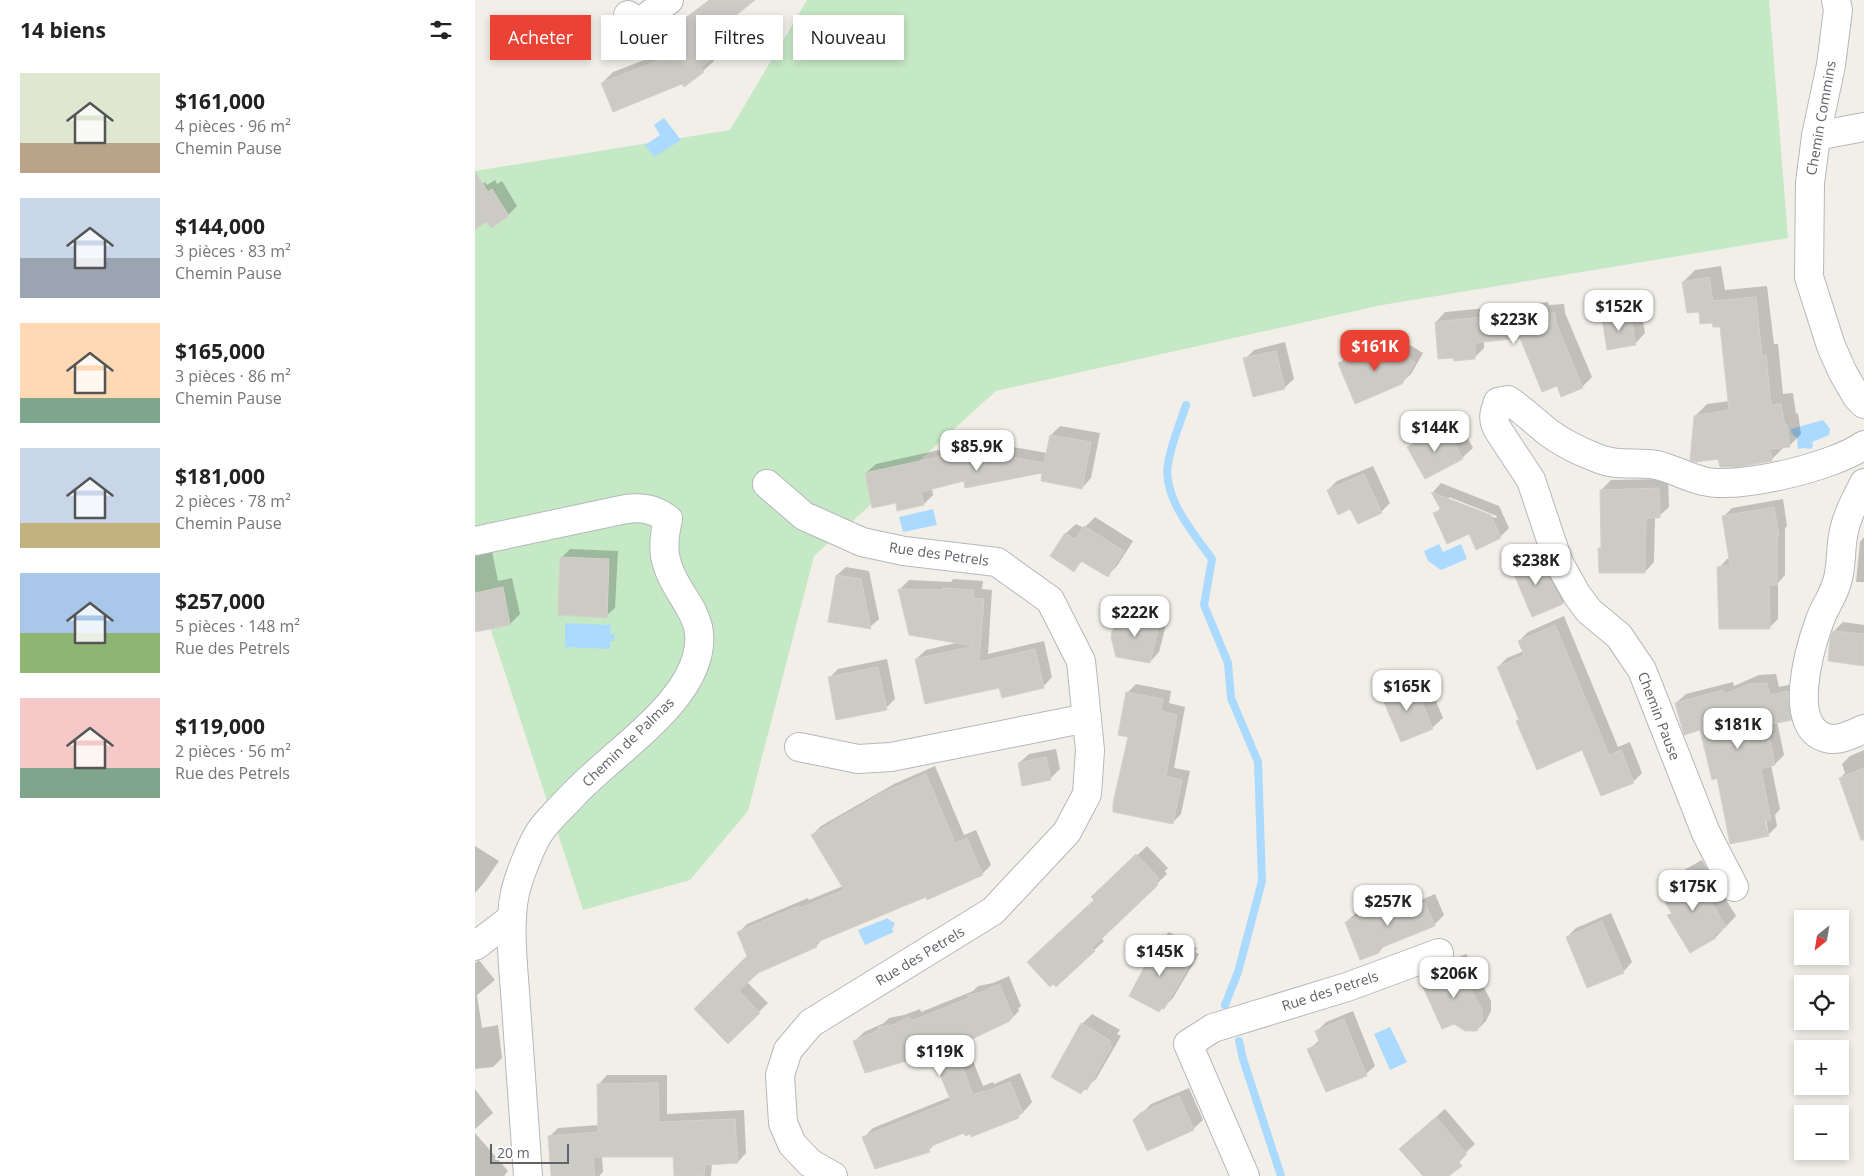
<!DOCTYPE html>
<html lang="fr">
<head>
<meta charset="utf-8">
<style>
  :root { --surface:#fff; --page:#f2f2f2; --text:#222; --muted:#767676; --accent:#ea4335 }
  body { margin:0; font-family:"Open Sans",sans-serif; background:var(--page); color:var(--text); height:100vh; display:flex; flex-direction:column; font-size:19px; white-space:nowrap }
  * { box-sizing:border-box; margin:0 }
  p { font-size:16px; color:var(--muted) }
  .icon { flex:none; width:28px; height:28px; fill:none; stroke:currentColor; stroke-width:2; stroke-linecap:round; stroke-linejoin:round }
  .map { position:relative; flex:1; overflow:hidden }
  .drawer { display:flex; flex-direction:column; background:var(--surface); width:475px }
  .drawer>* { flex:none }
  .guide { position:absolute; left:15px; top:15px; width:475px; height:45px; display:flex; gap:10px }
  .needle { width:32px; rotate:210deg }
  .controls { position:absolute; left:1319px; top:910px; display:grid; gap:10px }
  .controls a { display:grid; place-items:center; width:55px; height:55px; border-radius:0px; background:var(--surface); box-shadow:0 2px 8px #0003; font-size:25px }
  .scale { position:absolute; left:15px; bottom:12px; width:79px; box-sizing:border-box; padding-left:5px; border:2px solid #5f6368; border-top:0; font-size:14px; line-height:18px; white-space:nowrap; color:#5f6368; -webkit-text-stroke:4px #fff; paint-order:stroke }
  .price { position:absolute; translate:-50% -42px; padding:0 11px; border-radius:10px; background:#fff; color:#222; font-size:16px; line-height:32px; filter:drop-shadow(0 1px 2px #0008) }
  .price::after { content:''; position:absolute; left:50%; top:30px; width:15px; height:11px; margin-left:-8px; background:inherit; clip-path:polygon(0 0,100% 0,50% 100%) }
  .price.on { background:var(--accent); color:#fff }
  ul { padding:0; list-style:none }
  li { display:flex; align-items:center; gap:15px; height:125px; padding:0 20px }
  li span { display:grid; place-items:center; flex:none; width:140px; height:100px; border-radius:0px; color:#555 }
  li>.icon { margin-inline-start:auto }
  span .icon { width:60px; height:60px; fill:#fffc; stroke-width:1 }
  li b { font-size:21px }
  h2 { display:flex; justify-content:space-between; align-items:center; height:60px; padding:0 20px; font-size:21px }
  .chip { padding:0 18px; border-radius:0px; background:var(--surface); box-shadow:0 2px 8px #0003; font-size:18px; line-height:45px }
  .chip.on { background:var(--accent); color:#fff }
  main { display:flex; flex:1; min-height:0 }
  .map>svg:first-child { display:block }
  .green { fill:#c5e8c5 }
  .water { fill:#aadaff }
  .shadow { fill:#0003; fill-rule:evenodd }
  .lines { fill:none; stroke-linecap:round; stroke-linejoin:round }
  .stream { stroke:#aadaff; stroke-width:8 }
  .building { fill:#cccac5; stroke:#d6d1c6 }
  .minor-casing { stroke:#b5b8bc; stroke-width:30 }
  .minor { stroke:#fff; stroke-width:28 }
  .labels { text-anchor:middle; stroke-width:5; stroke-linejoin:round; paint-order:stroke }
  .street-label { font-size:14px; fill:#5f6368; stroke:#fff }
</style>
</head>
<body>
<main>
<section class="drawer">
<h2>14 biens<svg class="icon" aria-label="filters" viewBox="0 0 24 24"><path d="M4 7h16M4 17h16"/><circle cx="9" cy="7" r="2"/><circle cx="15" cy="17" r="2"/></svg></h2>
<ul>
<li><span style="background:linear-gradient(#dfe7d0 70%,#b9a48a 0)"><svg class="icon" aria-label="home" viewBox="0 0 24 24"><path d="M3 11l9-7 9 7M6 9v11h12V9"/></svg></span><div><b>$161,000</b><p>4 pièces · 96 m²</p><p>Chemin Pause</p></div></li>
<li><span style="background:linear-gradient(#c9d6e8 60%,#9aa5b1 0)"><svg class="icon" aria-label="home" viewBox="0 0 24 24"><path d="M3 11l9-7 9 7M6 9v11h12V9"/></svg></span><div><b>$144,000</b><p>3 pièces · 83 m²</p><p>Chemin Pause</p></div></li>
<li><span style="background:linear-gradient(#ffd9b3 75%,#7fa58c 0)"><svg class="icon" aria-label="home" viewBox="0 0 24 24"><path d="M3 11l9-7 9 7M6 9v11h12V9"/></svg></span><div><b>$165,000</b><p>3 pièces · 86 m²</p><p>Chemin Pause</p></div></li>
<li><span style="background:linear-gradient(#c9d6e8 75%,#c2b280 0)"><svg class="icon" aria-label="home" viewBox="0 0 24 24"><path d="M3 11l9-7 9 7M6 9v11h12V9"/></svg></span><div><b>$181,000</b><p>2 pièces · 78 m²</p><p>Chemin Pause</p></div></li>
<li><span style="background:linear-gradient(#a9c7e8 60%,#8fb573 0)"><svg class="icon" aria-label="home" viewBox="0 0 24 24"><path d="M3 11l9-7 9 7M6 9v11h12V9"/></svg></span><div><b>$257,000</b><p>5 pièces · 148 m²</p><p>Rue des Petrels</p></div></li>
<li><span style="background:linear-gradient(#f6c9c9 70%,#7fa58c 0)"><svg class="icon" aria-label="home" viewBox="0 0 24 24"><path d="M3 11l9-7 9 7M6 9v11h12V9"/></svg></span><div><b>$119,000</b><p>2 pièces · 56 m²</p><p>Rue des Petrels</p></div></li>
</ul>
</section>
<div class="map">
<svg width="1389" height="1176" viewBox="0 0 1389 1176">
  <rect width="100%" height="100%" fill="#f1efe8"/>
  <!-- green -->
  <path class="green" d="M332 0H1294L1313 238 907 305 521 391 339 556 273 811 215 880 108 910 11 615 0 614V171L255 130Z"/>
  <!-- water -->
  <g class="water">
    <path d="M189 118 206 140 179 157 170 145 185 135 179 125Z"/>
    <path d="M1348 420 1355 429 1354 435 1337 442 1338 446 1336 449 1329 448 1323 449 1322 438 1316 433V429Z"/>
    <path d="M458 509 462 525 428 532 424 517Z"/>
    <path d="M964 544 968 552 986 544 992 559 966 570 953 561 949 551Z"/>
    <path d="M90 623 136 625 135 634H140L139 641H135V649L90 647Z"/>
    <path d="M413 918 414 920 420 923 417 929 419 932 390 945 383 930Z"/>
    <path d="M915 1027 932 1062 915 1070 899 1034Z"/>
  </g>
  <!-- shadow -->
  <g class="shadow">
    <path d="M234 0H278L235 35 245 48 236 57 239 61 228 71 207 82 127 83 138 72 185 54 178 45 189 34Z"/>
    <path d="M20 180 22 184 27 181 42 206 33 215 12 220 0 228V181L6 185 10 182 12 185Z"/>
    <path d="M1246 266 1250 290 1292 286 1299 344H1303L1308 394 1318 393 1321 414 1323 413 1326 434 1314 446H1308V448L1296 460 1244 458 1220 416 1232 404 1255 401 1247 325 1238 322 1225 311 1208 282 1220 270Z"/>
    <path d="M1073 302 1074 305 1089 304 1090 313 1117 377 1107 387 1086 395 1082 384 1046 337 1009 340V348L999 358 961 322 970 312Z"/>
    <path d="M1165 304 1170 333 1160 344 1128 319 1138 308Z"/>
    <path d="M920 336 948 353 936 374 926 383 865 363 874 354Z"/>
    <path d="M810 342 819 379 809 388 770 359 779 350Z"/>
    <path d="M981 417 998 448 987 458 934 447 944 437Z"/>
    <path d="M585 426 625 433 616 478 607 488 569 472 490 480 457 488 458 495 449 504 422 502 391 473 401 464 536 434 538 447 572 453 576 435Z"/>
    <path d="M898 466 915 503 906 512 876 507 853 490 862 481Z"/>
    <path d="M1193 479 1194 507 1184 516 1180 517 1179 562 1170 572 1125 549 1128 546 1126 490 1136 480Z"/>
    <path d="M966 483 1024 506 1034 528 1025 537 995 532 960 514 966 507 958 492ZM974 497 1022 516 1021 518 974 500Z"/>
    <path d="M1308 499 1312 526 1310 528V575L1303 583V619L1295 627 1244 568 1252 559 1255 558 1248 517 1257 508Z"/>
    <path d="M620 517 658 541 642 566 632 576 608 561 598 570 577 556 591 533 601 524 609 528Z"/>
    <path d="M1389 537V582H1381L1385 542Z"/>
    <path d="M1075 545 1098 593 1088 603 1058 616 1038 567 1048 557Z"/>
    <path d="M16 546 23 581 37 578 45 614 35 624 0 630V550Z"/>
    <path d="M95 549 143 551 140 608 131 616 86 558Z"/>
    <path d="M371 567 394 571 404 619 395 627 362 575Z"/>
    <path d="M478 579 508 581 507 589 517 590 513 654 569 641 577 677 568 687H525L441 659 451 650 485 642 425 589 434 580 476 582Z"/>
    <path d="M662 604 692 609 690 620 692 621 684 652 675 662 652 614Z"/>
    <path d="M1089 616 1143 747 1155 742 1167 773 1158 782 1108 749 1045 719 1023 667 1032 658 1049 651 1044 641 1053 632Z"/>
    <path d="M1368 622 1389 625V665L1359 631Z"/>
    <path d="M412 659 420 699 411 708 354 678 363 669Z"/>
    <path d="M949 672 968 718 957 728 907 695 918 685Z"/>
    <path d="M1301 674 1304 687 1322 683 1325 710 1316 719 1302 721 1309 755 1300 764 1296 765 1305 809 1300 815 1302 826 1293 835 1243 777 1226 729 1201 703 1211 694 1258 682 1259 686 1284 675ZM1288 815H1290L1293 830H1291Z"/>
    <path d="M661 684 696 691 694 703 710 707 699 768 715 771 706 814 697 823 654 736 652 693Z"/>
    <path d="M581 749 585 769 575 779 544 763 554 754Z"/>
    <path d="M1389 750V808L1365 778 1370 773 1367 764 1375 756Z"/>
    <path d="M460 766 489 835 501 830 516 865 507 874 451 895 350 937 341 946 283 972 272 982 293 1003 253 1042 220 1009 273 956 263 933 272 924 333 898 334 900 368 886 337 835 346 826 419 784Z"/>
    <path d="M0 846 24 861 8 884 0 893Z"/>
    <path d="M672 846 693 868 690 871 692 874 626 938 629 941 581 985 620 900 628 888Z"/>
    <path d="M1227 860 1261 916 1241 937 1215 951 1194 916 1198 912 1192 902 1198 895 1192 884 1202 874Z"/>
    <path d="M942 889 946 900 960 894 969 915 959 925 911 944 904 952 886 959 871 922 882 912Z"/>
    <path d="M1136 913 1157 962 1148 972 1092 937 1101 928Z"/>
    <path d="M694 932 722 948 720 952 724 954 698 998 689 1007 684 942Z"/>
    <path d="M991 954 1016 1001V1011L1011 1021 1002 1030 949 987 957 979 955 975 964 966Z"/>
    <path d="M4 960 20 980 2 995 7 1028 23 1025 27 1058 18 1067 0 1069V963Z"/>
    <path d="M534 976 546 1006 543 1009 544 1011 535 1020 490 1041 508 1086 518 1082 519 1084 545 1073 557 1102 553 1107 543 1117 496 1133 490 1132 462 1142 454 1150 388 1138 398 1128 475 1097 456 1052 379 1042 389 1032 409 1023 414 1018 429 1015 445 1009 446 1012 498 991 503 986 518 983Z"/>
    <path d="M878 1011 900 1066 891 1074 834 1049 845 1040 842 1031 851 1022Z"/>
    <path d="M617 1014 645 1030 642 1034 646 1036 621 1079 606 1093 607 1024Z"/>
    <path d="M132 1075H192V1114L269 1110 271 1153 263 1162 237 1163 236 1176H201L199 1155 127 1156 128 1172 124 1176H78L74 1137 83 1128 124 1125V1084Z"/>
    <path d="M714 1088 728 1120 718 1129 666 1114 676 1104Z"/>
    <path d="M0 1089 18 1113 0 1129Z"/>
    <path d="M970 1109 1000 1144 965 1176H949L935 1140Z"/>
    <path d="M0 1133 33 1171 29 1176H0Z"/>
  </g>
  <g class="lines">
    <!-- stream -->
    <g class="stream">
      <path d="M711 405C705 424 696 444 693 464 687 497 719 534 737 559L729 605 753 663 756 698 783 762 787 881 763 972 750 1005"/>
      <path d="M764 1041 768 1059 806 1176"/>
    </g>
  </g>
  <!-- building -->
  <g class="building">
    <path d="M236 0H280L224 45 235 60 225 68 229 72 209 87 207 84 138 112 126 83 187 59 176 45Z"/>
    <path d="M0 171 13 192 17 189 34 216 16 228 11 222 0 229Z"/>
    <path d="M1234 277 1238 301 1281 297 1287 356 1291 355 1296 405 1306 404 1310 425H1312L1315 447 1295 449 1297 461 1263 467H1245L1243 459 1221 462 1215 460 1219 416 1254 410 1245 327H1238L1237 323 1225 324 1224 312 1212 313 1207 282Z"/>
    <path d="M1064 311V314L1080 313 1081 323 1108 388 1086 397 1082 386 1067 392 1045 338 1000 343V359L979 361 978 358 963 359 960 322Z"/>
    <path d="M1155 313 1161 345 1132 350 1127 318Z"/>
    <path d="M911 344 940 362 927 384 880 404 863 363Z"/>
    <path d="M801 351 810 389 778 397 768 358Z"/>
    <path d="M971 427 988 459 950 479 932 447Z"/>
    <path d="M575 435 616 442 607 489 566 481 567 473 490 488 489 481 446 492 449 505 422 511 421 503 397 508 390 473 527 443 529 456 569 463Z"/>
    <path d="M889 474 907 513 883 524 875 509 863 515 852 490Z"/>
    <path d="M1184 488 1185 518H1171L1170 573H1124L1123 548H1126L1125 490Z"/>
    <path d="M956 492 1016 515 1026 538 1001 550 994 534 972 544 958 513 966 510Z"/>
    <path d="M1299 507 1304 536H1302V585H1294L1295 629H1244L1242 567 1255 565 1247 516Z"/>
    <path d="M609 526 649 551 633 577 606 561 599 572 575 556 590 533 600 539Z"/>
    <path d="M1064 555 1069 569 1088 604 1057 617 1036 567Z"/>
    <path d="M85 557 134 559 132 618 83 615Z"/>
    <path d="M361 575 386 579 396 629 353 622Z"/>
    <path d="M28 587 35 625 0 632V593Z"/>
    <path d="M468 588 499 590 498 598 509 599 504 662 560 649 569 688 527 698 524 688 450 704 440 659 499 646 434 635 423 589 468 590Z"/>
    <path d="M651 613 683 618 682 630H683L675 663 641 657 636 637 637 631Z"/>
    <path d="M1080 625 1134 755 1146 750 1159 783 1126 796 1107 750 1062 770 1041 721 1044 720 1022 667 1049 655 1043 641Z"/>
    <path d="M1358 631 1389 634V666L1353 661 1355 639Z"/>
    <path d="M403 667 412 710 361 720 353 677Z"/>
    <path d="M939 682 958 729 926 742 906 695Z"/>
    <path d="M1292 683 1295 695 1313 691 1317 720 1292 725 1300 765 1286 769 1296 820 1290 821 1294 836 1255 844 1242 778 1237 780 1225 730 1209 735 1200 703 1248 690 1250 694 1274 684Z"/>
    <path d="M651 692 688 699 686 711 702 715 691 776 707 780 698 824 638 812V803L653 737 643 735Z"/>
    <path d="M571 757 576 780 547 786 543 763Z"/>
    <path d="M1389 768V840H1386L1364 778Z"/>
    <path d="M451 774 480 843 492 838 508 875 452 900 451 897 340 943 342 947 283 973 264 991 285 1013 253 1044 219 1009 272 956 262 932 324 906 325 908 369 890 336 835 409 792Z"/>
    <path d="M661 854 684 878 681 882 683 885 617 948 620 951 581 987 578 984 575 987 552 962 619 900 616 897Z"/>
    <path d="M1217 869 1251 927 1239 934 1241 938 1215 953 1192 915 1197 914 1190 902 1198 897 1190 883Z"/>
    <path d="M931 898 936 909 950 903 960 926 903 949 904 953 885 960 870 922Z"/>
    <path d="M1127 921 1149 973 1112 988 1091 937Z"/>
    <path d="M683 941 714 958 711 962 715 964 689 1009 687 1008 684 1012 654 996Z"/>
    <path d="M982 962 1007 1010V1021L1002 1031H990L979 1024 967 1029 948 987 957 982 953 975Z"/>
    <path d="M524 984 538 1016 533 1018 535 1021 480 1047 498 1095 508 1091 509 1092 535 1082 548 1113 543 1115 544 1118 496 1137 495 1134 490 1136 489 1133 454 1147 455 1152 400 1169 387 1137 476 1101 456 1054 390 1073 378 1041 404 1030 403 1027 418 1025 435 1017 436 1021 494 998 492 995 507 992Z"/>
    <path d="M869 1019 892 1076 851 1092 832 1049 845 1044 840 1031Z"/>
    <path d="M606 1023 636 1041 634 1044 637 1046 612 1090 609 1089 606 1094 576 1077Z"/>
    <path d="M183 1083 184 1122 260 1119 263 1163 230 1165 229 1176H199L198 1157H118L120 1176H76L73 1136 123 1132 122 1084Z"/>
    <path d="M704 1096 719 1130 672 1151 658 1120 665 1113Z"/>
    <path d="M961 1117 992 1154 984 1162 987 1166 974 1176H948L924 1149Z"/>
  </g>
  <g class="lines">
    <!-- minor casing -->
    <g class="minor-casing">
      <g id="minor">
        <path d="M1361 0 1363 10 1356 65 1341 136 1335 183 1334 277 1356 346 1368 373 1382 397 1389 404"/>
        <path d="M153 15 164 23 194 0"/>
        <path d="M1341 136 1389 127"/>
        <path d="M1389 483C1380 501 1371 517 1368 536 1365 553 1367 570 1361 585 1357 598 1349 608 1345 620 1335 647 1309 733 1356 739 1367 740 1379 733 1389 729"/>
        <path d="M292 484 329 516 387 542 429 551 522 562 575 600 606 661 615 750 612 794 592 832 518 911 336 1023 313 1050 305 1075 308 1123 317 1144 335 1163 358 1176"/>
        <path d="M0 541 151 509C168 507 179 509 193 519 190 532 188 543 190 556 199 601 240 614 218 668 198 716 135 756 99 794 88 806 73 819 64 833 57 844 47 869 43 882 31 916 39 970 41 1006 45 1063 49 1119 53 1176"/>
        <path d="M324 747 383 759 416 757 612 718"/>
        <path d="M1259 887 1231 833 1167 670 1144 636 1114 611 1102 595 1083 561 1056 480 1023 430C1017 419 1019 413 1023 402L1033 400C1048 410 1060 422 1074 433 1088 443 1106 452 1122 458 1142 467 1162 461 1182 465 1198 469 1212 477 1228 481 1264 490 1360 466 1389 445"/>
        <path d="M0 946 37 918"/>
        <path d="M770 1176 713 1044 738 1028 872 987 964 953"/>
      </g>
    </g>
    <!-- minor -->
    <use href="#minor" class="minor"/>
  </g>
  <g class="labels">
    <!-- street labels -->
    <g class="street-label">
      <text transform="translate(1346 118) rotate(-80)" y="5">Chemin Commins</text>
      <text transform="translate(464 554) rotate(8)" y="5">Rue des Petrels</text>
      <text transform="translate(1184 716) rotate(69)" y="5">Chemin Pause</text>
      <text transform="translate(153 742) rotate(-44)" y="5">Chemin de Palmas</text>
      <text transform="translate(445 956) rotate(-31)" y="5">Rue des Petrels</text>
      <text transform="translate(855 991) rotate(-18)" y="5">Rue des Petrels</text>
    </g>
  </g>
</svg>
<div class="controls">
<a><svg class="needle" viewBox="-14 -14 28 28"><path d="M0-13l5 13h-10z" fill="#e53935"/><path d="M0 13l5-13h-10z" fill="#767676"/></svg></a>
<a><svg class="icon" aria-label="locate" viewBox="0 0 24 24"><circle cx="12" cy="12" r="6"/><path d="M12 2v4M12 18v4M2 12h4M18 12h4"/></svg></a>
<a>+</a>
<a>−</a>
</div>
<div class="scale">20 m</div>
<b class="price" style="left:1144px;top:332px">$152K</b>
<b class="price" style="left:1039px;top:345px">$223K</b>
<b class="price on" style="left:900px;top:372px">$161K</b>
<b class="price" style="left:960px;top:453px">$144K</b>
<b class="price" style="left:502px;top:472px">$85.9K</b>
<b class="price" style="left:1061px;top:586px">$238K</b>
<b class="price" style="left:660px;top:638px">$222K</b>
<b class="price" style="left:932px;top:712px">$165K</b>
<b class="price" style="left:1263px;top:750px">$181K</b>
<b class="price" style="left:1218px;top:912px">$175K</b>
<b class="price" style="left:913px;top:927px">$257K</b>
<b class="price" style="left:685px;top:977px">$145K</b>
<b class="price" style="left:979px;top:999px">$206K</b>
<b class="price" style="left:465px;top:1077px">$119K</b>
<div class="guide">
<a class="chip on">Acheter</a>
<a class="chip">Louer</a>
<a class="chip">Filtres</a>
<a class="chip">Nouveau</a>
</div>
</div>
</main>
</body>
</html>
